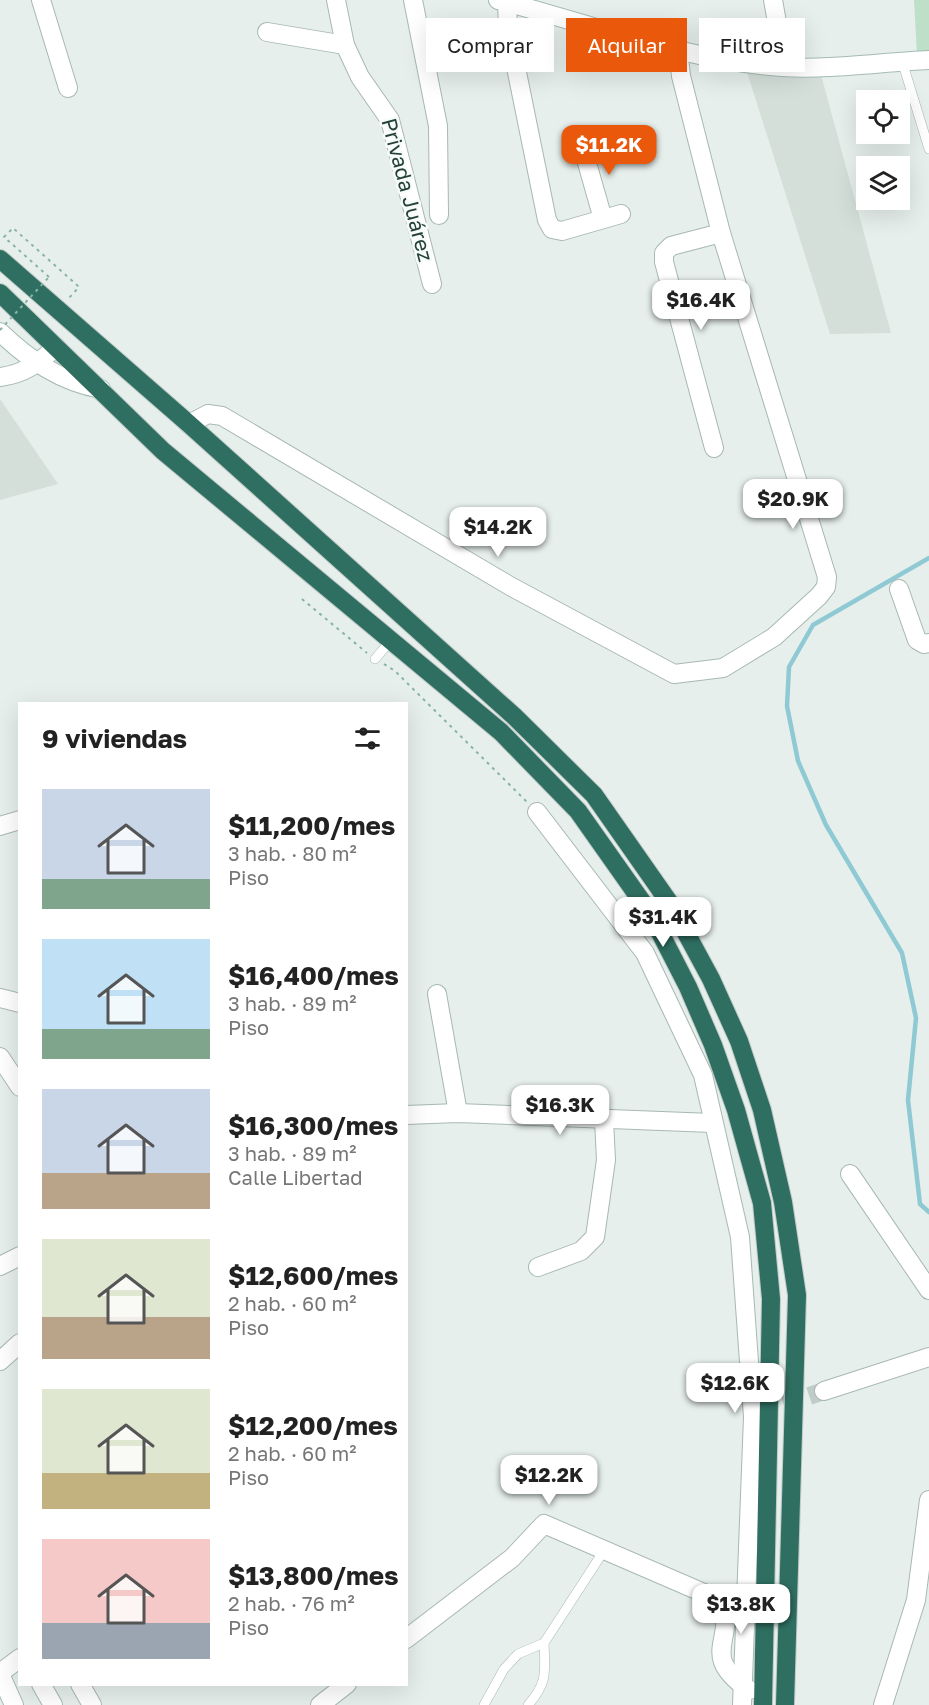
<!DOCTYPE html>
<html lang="es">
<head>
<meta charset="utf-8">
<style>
  :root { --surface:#fff; --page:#f2f2f2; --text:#222; --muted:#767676; --accent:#ea580c }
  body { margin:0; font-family:"Golos Text",sans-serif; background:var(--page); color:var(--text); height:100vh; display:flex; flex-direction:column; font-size:22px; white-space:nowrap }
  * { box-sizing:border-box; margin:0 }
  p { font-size:20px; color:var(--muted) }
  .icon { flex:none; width:33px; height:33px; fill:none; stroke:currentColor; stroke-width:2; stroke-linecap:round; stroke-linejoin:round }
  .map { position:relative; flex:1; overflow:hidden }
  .sheet { position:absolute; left:18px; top:702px; width:390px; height:984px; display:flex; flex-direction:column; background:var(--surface); border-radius:0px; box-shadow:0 6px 24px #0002 }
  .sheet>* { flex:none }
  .guide { position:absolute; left:426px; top:18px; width:412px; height:54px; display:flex; gap:12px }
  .fabs { position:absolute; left:856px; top:90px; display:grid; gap:12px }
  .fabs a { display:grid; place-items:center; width:54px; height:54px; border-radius:0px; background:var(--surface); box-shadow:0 6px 24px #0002; font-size:30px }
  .price { position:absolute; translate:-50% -51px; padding:0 14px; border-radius:12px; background:#fff; color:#222; font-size:20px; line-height:39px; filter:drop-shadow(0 2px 3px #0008) }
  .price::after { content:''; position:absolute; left:50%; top:36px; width:18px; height:14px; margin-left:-9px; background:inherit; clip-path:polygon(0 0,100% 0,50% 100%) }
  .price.selected { background:var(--accent); color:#fff }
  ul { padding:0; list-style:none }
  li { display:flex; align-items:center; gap:18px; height:150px; padding:0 24px }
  li span { display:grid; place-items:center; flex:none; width:168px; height:120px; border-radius:0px; color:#555 }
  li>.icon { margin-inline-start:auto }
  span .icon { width:72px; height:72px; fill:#fffc; stroke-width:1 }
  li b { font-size:26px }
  h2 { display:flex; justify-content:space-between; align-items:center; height:72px; padding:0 24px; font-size:26px }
  .pill { padding:0 21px; border-radius:0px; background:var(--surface); box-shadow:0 6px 24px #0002; font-size:21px; line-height:54px }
  .pill.selected { background:var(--accent); color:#fff }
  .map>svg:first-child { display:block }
  .built { fill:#d4dfda }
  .green { fill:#bfe0c8 }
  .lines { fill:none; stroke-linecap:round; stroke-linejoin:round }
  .stream { stroke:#8ec9d4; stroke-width:4.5 }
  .street-tunnel { stroke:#bfccc8; stroke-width:18; stroke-dasharray:18 9; stroke-linecap:butt }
  .lane-casing { stroke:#a8b8b2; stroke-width:10 }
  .street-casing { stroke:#a8b8b2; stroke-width:20 }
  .secondary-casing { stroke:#a4bbb3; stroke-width:20 }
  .highway-casing { stroke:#c2cac8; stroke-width:20 }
  .path { stroke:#86b3a5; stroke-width:2; stroke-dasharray:3 4.5; stroke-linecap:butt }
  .lane { stroke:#fff; stroke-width:9 }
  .street { stroke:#fff; stroke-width:18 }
  .secondary { stroke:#fff; stroke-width:18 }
  .highway { stroke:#2f6f62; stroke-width:18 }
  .path-bridge { stroke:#86b3a5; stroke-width:2; stroke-dasharray:3 4.5; stroke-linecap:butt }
  .labels { text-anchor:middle; stroke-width:5; stroke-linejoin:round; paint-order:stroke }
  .street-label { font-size:21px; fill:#24423a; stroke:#f7fbf9 }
</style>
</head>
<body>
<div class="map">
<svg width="929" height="1705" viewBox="0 0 929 1705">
  <rect width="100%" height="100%" fill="#e6efeb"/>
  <!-- built -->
  <g class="built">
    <path d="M746 69 820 71 891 333 830 334Z"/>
    <path d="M0 399 58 484 0 500Z"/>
  </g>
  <!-- green -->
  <path class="green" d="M914 0H929V54L917 55Z"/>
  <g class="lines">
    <!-- stream -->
    <path class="stream" d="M929 558 813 625 789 667 787 706 798 761 826 825 902 953 916 1018 908 1100 920 1204 929 1212"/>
    <!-- street-tunnel -->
    <path class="street-tunnel" d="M758 1413 824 1391"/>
    <!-- lane casing -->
    <g class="lane-casing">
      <g id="lane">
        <path d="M902 61 929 149"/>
        <path d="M375 659 392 639"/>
        <path d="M484 1705 504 1669 518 1654 544 1643 605 1549"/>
        <path d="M528 1705C548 1683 545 1671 544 1643"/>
      </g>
    </g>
    <!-- street casing -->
    <g class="street-casing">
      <g id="street">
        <path d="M41 0 68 88"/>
        <path d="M336 0 345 45 360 77 390 120 432 284"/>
        <path d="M413 0 438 126 439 215"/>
        <path d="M773 0 785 67"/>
        <path d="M507 2 508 28 547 220 552 229 562 231 621 214"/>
        <path d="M267 32 345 45"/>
        <path d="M581 142 603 219"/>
        <path d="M0 377C24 374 39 363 56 347"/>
        <path d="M189 424 208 414 222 416 510 586 674 674 723 668 774 637 819 596 826 587 827 577 721 233 681 76 678 49"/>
        <path d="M714 448 664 262V253L671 246 721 233"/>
        <path d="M899 589 917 640 924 644 929 643"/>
        <path d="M537 812 645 953 703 1075 740 1237 753 1417 742 1705"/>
        <path d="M0 826 20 820"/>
        <path d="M437 994 458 1113"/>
        <path d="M0 998 20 1003"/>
        <path d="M0 1057 20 1087"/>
        <path d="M406 1115 458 1113 712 1123"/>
        <path d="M850 1174 929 1290"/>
        <path d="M0 1266 20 1256"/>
        <path d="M538 1267 581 1251 595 1237 606 1160 604 1120"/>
        <path d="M0 1361 20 1343"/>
        <path d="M824 1391 929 1357"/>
        <path d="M406 1639 512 1558 544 1524 720 1600C739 1640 696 1653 749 1690"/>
        <path d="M0 1673 20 1658"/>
        <path d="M0 1674 14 1705"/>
        <path d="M41 1684 53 1705"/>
        <path d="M80 1684 92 1705"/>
        <path d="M320 1705 347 1684"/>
        <path d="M883 1705 916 1600 929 1500"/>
      </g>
    </g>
    <!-- secondary casing -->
    <g class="secondary-casing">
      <g id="secondary">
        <path d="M498 0C591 24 686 61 783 67 828 70 883 62 929 60"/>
        <path d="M0 332C29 360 61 382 101 389"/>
      </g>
    </g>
    <!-- highway casing -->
    <g class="highway-casing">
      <g id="highway">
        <path d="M0 259 189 424 515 717 594 795 671 905 711 979 739 1041 762 1110 783 1202 797 1295 785 1705"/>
        <path d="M0 293 163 451 501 732 578 811 650 913 688 987 713 1045 736 1110 762 1203 771 1299 763 1705"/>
      </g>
    </g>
    <!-- path -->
    <g class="path">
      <path d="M49 277 4 237 13 228 79 287 68 299"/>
      <path d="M302 599 367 653"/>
      <path d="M384 664 395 671 527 802"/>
    </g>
    <!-- lane -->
    <use href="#lane" class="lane"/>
    <!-- street -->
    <use href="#street" class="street"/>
    <!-- secondary -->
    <use href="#secondary" class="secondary"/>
    <!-- highway -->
    <use href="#highway" class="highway"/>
    <!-- path-bridge -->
    <path class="path-bridge" d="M0 330 49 277"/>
  </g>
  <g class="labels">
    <!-- street labels -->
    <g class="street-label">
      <text transform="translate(407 190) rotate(75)" y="7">Privada Juárez</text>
    </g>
  </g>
</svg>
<div class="fabs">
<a><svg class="icon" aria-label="locate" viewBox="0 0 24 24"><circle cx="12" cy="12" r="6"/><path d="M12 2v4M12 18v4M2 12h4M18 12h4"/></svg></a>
<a><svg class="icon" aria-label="layers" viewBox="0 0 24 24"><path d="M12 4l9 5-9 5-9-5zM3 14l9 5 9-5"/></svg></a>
</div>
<b class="price selected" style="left:609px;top:176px">$11.2K</b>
<b class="price" style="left:701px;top:331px">$16.4K</b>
<b class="price" style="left:793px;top:530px">$20.9K</b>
<b class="price" style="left:498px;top:558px">$14.2K</b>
<b class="price" style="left:663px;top:948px">$31.4K</b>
<b class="price" style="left:560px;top:1136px">$16.3K</b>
<b class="price" style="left:735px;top:1414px">$12.6K</b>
<b class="price" style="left:549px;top:1506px">$12.2K</b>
<b class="price" style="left:741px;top:1635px">$13.8K</b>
<div class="guide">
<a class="pill">Comprar</a>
<a class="pill selected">Alquilar</a>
<a class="pill">Filtros</a>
</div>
<section class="sheet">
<h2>9 viviendas<svg class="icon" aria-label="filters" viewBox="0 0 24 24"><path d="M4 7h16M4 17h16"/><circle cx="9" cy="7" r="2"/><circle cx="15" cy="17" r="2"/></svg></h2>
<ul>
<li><span style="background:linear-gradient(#c9d6e8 75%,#7fa58c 0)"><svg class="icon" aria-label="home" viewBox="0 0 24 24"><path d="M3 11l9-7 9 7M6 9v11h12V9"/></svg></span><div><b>$11,200/mes</b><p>3 hab. · 80 m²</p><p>Piso</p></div></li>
<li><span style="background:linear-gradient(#bfe0f5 75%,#7fa58c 0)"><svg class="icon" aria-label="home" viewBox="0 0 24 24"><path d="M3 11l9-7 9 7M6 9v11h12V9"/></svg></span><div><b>$16,400/mes</b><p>3 hab. · 89 m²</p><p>Piso</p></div></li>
<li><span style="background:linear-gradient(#c9d6e8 70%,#b9a48a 0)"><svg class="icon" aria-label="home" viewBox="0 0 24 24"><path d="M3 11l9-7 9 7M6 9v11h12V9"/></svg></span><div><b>$16,300/mes</b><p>3 hab. · 89 m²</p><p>Calle Libertad</p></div></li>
<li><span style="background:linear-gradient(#dfe7d0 65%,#b9a48a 0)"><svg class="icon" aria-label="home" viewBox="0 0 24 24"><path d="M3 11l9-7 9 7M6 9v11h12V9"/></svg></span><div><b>$12,600/mes</b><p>2 hab. · 60 m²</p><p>Piso</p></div></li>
<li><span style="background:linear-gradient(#dfe7d0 70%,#c2b280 0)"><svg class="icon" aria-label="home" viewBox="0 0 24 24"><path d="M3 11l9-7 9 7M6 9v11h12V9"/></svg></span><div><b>$12,200/mes</b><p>2 hab. · 60 m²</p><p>Piso</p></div></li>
<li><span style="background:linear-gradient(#f6c9c9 70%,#9aa5b1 0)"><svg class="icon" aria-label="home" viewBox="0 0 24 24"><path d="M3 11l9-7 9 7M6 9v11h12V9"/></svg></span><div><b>$13,800/mes</b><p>2 hab. · 76 m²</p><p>Piso</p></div></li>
</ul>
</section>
</div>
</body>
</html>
